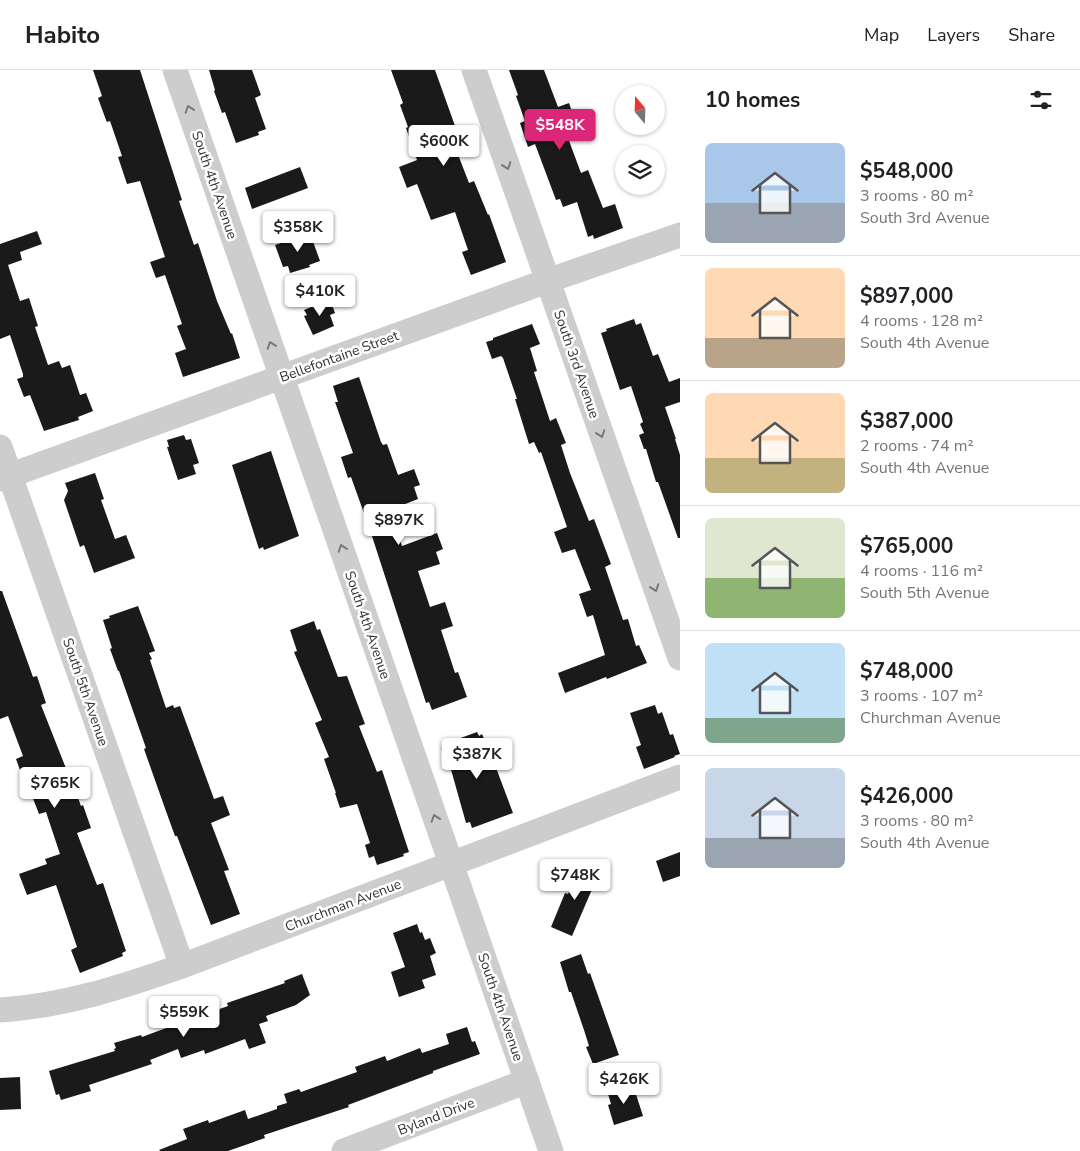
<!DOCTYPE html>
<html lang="en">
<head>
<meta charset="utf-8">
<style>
  :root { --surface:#fff; --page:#f2f2f2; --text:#202124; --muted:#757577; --line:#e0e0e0; --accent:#db2777 }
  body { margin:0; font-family:"Nunito Sans",sans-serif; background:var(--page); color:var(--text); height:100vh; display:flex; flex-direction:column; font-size:19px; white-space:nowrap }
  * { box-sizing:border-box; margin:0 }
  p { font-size:16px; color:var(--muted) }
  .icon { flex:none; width:28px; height:28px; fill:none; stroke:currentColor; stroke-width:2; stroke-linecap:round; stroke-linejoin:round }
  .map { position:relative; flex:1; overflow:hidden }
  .sheet { display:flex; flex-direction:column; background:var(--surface); width:400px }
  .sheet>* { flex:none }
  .needle { width:32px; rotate:341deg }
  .fabs { position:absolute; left:615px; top:15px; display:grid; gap:10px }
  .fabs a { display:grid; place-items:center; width:50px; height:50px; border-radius:50%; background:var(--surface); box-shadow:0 1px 4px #0004; font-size:25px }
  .price { position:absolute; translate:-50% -42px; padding:0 11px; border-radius:5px; background:#fff; color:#222; font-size:16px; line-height:32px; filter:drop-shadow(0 1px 2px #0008) }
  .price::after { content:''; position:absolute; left:50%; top:30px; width:15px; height:11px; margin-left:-8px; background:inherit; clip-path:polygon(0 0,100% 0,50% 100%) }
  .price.on { background:var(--accent); color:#fff }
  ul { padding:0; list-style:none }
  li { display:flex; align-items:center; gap:15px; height:125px; padding:0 25px }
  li+li { border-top:1px solid var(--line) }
  li span { display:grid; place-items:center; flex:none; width:140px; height:100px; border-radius:8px; color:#555 }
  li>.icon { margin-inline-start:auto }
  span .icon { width:60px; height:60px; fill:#fffc; stroke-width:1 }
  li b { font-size:21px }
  h2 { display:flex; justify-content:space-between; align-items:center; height:60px; padding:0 25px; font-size:21px }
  header { display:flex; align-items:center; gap:30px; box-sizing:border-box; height:70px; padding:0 25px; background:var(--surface); border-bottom:1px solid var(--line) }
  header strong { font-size:24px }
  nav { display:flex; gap:28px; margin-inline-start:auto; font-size:18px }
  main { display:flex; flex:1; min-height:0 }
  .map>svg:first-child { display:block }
  .building { fill:#1a1a1a }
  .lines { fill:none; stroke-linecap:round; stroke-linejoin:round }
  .minor { stroke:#cdcdcd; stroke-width:25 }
  .oneway { stroke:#787878 }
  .labels { text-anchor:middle; stroke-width:5; stroke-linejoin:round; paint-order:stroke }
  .street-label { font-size:14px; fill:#333; stroke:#fff }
</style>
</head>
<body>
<header>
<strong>Habito</strong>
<nav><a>Map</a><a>Layers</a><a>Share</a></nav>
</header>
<main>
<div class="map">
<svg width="680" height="1081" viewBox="0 0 680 1081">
  <rect width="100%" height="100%" fill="#fff"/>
  <!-- building -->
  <g class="building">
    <path d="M93 0H140L182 130 179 131 194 175 198 173 217 231 231 264 232 263 240 288 183 307 175 283 186 279 177 256 182 254 165 205 156 208 150 192 165 187 140 111 127 114 118 87 122 86 110 51 107 52 106 50 98 28 102 26Z"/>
    <path d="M209 0H252L261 25 255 28 266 59 258 62 259 65 236 73 225 42 222 43 214 21 215 20Z"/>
    <path d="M391 0H435L459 67 452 69 469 113 474 111 488 145 489 144 506 192 471 205 462 182 468 180 455 142 431 150 417 114 407 118 399 97 417 90 406 58 408 57 400 35 403 33Z"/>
    <path d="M509 0H544L558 37 569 33 580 64 568 68 581 103 588 100 603 138 615 134 623 158 594 169 593 165 588 167 577 132 563 137 560 129 556 130 535 74 528 77 520 53 525 51 516 26 518 25Z"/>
    <path d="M300 97 308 118 252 139 245 118Z"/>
    <path d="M37 161 42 174 20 182 22 190 8 195 20 231 29 228 38 256 35 257 48 295 59 291 62 298 70 295 80 325 86 323 93 341 78 347 79 350 44 361 30 325 24 327 17 309 23 307V304L10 265 0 269V174Z"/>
    <path d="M310 163 320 191 309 195 310 197 290 203 288 196 283 197 275 175Z"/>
    <path d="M330 229 335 243 330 245 334 256 313 265 304 246 307 245 304 240Z"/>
    <path d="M634 249 636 255 641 253 653 286 658 284 669 312 680 308V332L665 337 676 369H675L680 385V468H678L658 412H656L646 379H644L639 365 644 363 640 354 643 352 631 316 620 320 601 263 607 261 606 259Z"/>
    <path d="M532 254 540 274 530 278 537 301 534 302 550 351 556 348 566 373 561 375 570 403 589 451 594 449 611 494 605 497 623 550 628 549 636 576 639 575 647 593 607 609 606 607 565 623 558 603 605 585 593 545 587 547 579 524 591 520 575 479 562 483 554 462 567 457 541 382 539 383 534 372 529 374 515 329H517L503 288 501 286 492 289 486 272 493 270V268Z"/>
    <path d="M359 307 381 372 383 375 387 374 398 405 414 399 420 415 414 417 418 429 390 440 402 476 437 463 443 479 436 482 440 494 418 501 430 537 445 532 453 556 441 560 455 603 458 602 467 627 432 640 429 632 426 633 370 460 351 407 348 408 341 387 353 383 335 332H338L333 316Z"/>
    <path d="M184 365 186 370 191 369 199 393 193 395 196 404 178 410 167 377H169L167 370Z"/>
    <path d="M271 381 299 466 264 480 263 477 259 479 232 395Z"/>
    <path d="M95 403 104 429 101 430 115 469 126 465 135 488 94 503 84 475 80 477 64 430 68 421 65 413Z"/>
    <path d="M0 521H2L33 607 37 606 46 633 41 635 69 706H70L81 736 83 735 91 758 77 763 97 815 103 813 126 881 122 883 123 886 80 903 71 880 77 877 56 815 27 825 19 804 47 794 45 789 60 784 46 742 39 744 27 713 25 714 16 689 23 686 8 646 0 649Z"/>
    <path d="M138 536 155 581 149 583 152 589 150 590 166 638 173 635 174 638 180 636 214 729 223 726 230 745 211 753 229 800 224 801 240 844 211 855 177 766H175L167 744 144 679 146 678 119 601H118L110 579 112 578 103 550 110 548 109 546Z"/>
    <path d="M314 551 317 560 320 559 338 607 347 606 365 654 359 656 377 702 382 700 409 782 403 784 404 786 377 795 374 786 369 788 365 775 370 773 357 734 340 738 335 723H336L324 689 329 687 315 653 322 650 294 582 297 581 290 560Z"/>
    <path d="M655 635 658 644 662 642 670 665 673 664 680 684 674 686 675 687 644 699 636 677 641 675 630 643Z"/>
    <path d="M477 662 479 666 482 664 485 671H486L513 743 472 758 470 752 466 753 450 696 448 697 441 678 448 676 447 673Z"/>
    <path d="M680 782V806L663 812 656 791Z"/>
    <path d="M581 795 599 803 572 866 551 857 565 823 568 824Z"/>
    <path d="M417 854 420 863 422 862 425 870 430 868 436 883 430 886 436 905 422 910 425 918 399 927 391 902 405 897 393 863Z"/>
    <path d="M581 884 588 904 590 903 619 985 593 994 586 977 589 976 584 960 571 922H569L560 892Z"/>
    <path d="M302 904 310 925 296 935 266 946 268 951 259 954 266 973 249 979 245 969 205 984 204 980 181 988 178 979 150 990 152 994 89 1015 91 1021 61 1030 59 1024 56 1025 49 1001 115 981 114 979 116 978 114 973 141 965 142 967 177 954 175 948 195 941 197 947 228 936 227 933 285 913 284 911Z"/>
    <path d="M467 957 472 972 475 971 480 984 433 1001V1003L348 1035 349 1037 264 1065 265 1068 228 1081H160L159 1080 187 1069 183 1059 208 1050 209 1053 245 1040 248 1049 277 1039V1036L287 1033 284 1024 299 1019 301 1022 357 1002 355 997 385 986 387 991 420 978 422 983 449 974 446 964Z"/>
    <path d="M20 1007 21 1039 0 1040V1008Z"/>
    <path d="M633 1015 643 1046 614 1055 608 1035 611 1034 608 1024Z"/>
  </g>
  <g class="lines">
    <!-- minor -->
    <g class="minor">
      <path d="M175 0 551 1081"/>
      <path d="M474 0 680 588"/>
      <path d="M0 377 182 896"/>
      <path d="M0 409 547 211 680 165"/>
      <path d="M0 940C64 936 122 917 182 896L680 707"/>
      <path d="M344 1081 527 1011"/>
    </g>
  </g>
  <!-- one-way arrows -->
  <defs><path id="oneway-chevron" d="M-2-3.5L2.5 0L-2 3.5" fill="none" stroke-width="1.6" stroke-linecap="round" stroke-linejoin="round" transform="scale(1.25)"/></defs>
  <g class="oneway">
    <use href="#oneway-chevron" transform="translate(189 39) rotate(-109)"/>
    <use href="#oneway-chevron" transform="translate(507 96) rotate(71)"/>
    <use href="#oneway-chevron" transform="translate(271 275) rotate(-109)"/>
    <use href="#oneway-chevron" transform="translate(601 364) rotate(71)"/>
    <use href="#oneway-chevron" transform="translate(342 478) rotate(-109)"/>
    <use href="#oneway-chevron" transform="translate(655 518) rotate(71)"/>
    <use href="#oneway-chevron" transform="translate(435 748) rotate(-109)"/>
  </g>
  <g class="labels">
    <!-- street labels -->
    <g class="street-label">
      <text transform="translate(215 115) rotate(71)" y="5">South 4th Avenue</text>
      <text transform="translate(339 286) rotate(-20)" y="5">Bellefontaine Street</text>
      <text transform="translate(577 294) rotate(71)" y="5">South 3rd Avenue</text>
      <text transform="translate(368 555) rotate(71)" y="5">South 4th Avenue</text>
      <text transform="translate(86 622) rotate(71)" y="5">South 5th Avenue</text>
      <text transform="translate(343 835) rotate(-21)" y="5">Churchman Avenue</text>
      <text transform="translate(501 937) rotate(71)" y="5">South 4th Avenue</text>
      <text transform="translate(436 1046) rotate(-21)" y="5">Byland Drive</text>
    </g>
  </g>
</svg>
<div class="fabs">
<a><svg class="needle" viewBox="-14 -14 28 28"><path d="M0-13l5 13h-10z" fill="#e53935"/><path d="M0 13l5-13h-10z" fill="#757577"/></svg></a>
<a><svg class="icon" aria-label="layers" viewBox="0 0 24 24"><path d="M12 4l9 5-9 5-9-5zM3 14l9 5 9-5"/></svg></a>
</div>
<b class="price on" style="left:560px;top:81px">$548K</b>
<b class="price" style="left:444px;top:97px">$600K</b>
<b class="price" style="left:298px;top:183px">$358K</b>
<b class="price" style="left:320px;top:247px">$410K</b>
<b class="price" style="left:399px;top:476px">$897K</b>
<b class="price" style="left:477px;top:710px">$387K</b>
<b class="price" style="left:55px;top:739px">$765K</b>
<b class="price" style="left:575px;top:831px">$748K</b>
<b class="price" style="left:184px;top:968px">$559K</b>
<b class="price" style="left:624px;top:1035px">$426K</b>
</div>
<section class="sheet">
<h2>10 homes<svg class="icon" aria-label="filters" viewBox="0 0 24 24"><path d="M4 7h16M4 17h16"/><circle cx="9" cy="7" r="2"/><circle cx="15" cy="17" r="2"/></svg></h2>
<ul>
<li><span style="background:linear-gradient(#a9c7e8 60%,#9aa5b1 0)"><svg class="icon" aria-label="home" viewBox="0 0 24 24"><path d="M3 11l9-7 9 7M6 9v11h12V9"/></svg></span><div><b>$548,000</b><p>3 rooms · 80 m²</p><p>South 3rd Avenue</p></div></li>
<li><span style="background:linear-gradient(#ffd9b3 70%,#b9a48a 0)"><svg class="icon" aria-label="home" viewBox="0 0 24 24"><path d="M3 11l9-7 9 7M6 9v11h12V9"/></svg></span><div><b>$897,000</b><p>4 rooms · 128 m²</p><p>South 4th Avenue</p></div></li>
<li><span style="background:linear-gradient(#ffd9b3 65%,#c2b280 0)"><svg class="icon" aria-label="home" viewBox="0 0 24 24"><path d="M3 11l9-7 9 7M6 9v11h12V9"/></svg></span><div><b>$387,000</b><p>2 rooms · 74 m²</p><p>South 4th Avenue</p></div></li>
<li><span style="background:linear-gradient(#dfe7d0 60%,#8fb573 0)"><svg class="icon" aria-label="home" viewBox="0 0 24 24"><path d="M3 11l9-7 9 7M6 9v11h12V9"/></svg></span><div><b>$765,000</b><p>4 rooms · 116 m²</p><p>South 5th Avenue</p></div></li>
<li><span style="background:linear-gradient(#bfe0f5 75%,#7fa58c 0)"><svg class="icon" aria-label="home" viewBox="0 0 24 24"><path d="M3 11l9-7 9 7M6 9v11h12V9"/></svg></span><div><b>$748,000</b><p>3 rooms · 107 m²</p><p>Churchman Avenue</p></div></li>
<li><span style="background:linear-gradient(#c9d6e8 70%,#9aa5b1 0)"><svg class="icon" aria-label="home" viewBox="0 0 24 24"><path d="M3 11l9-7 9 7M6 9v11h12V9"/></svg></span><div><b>$426,000</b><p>3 rooms · 80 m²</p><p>South 4th Avenue</p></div></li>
</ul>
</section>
</main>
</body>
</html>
